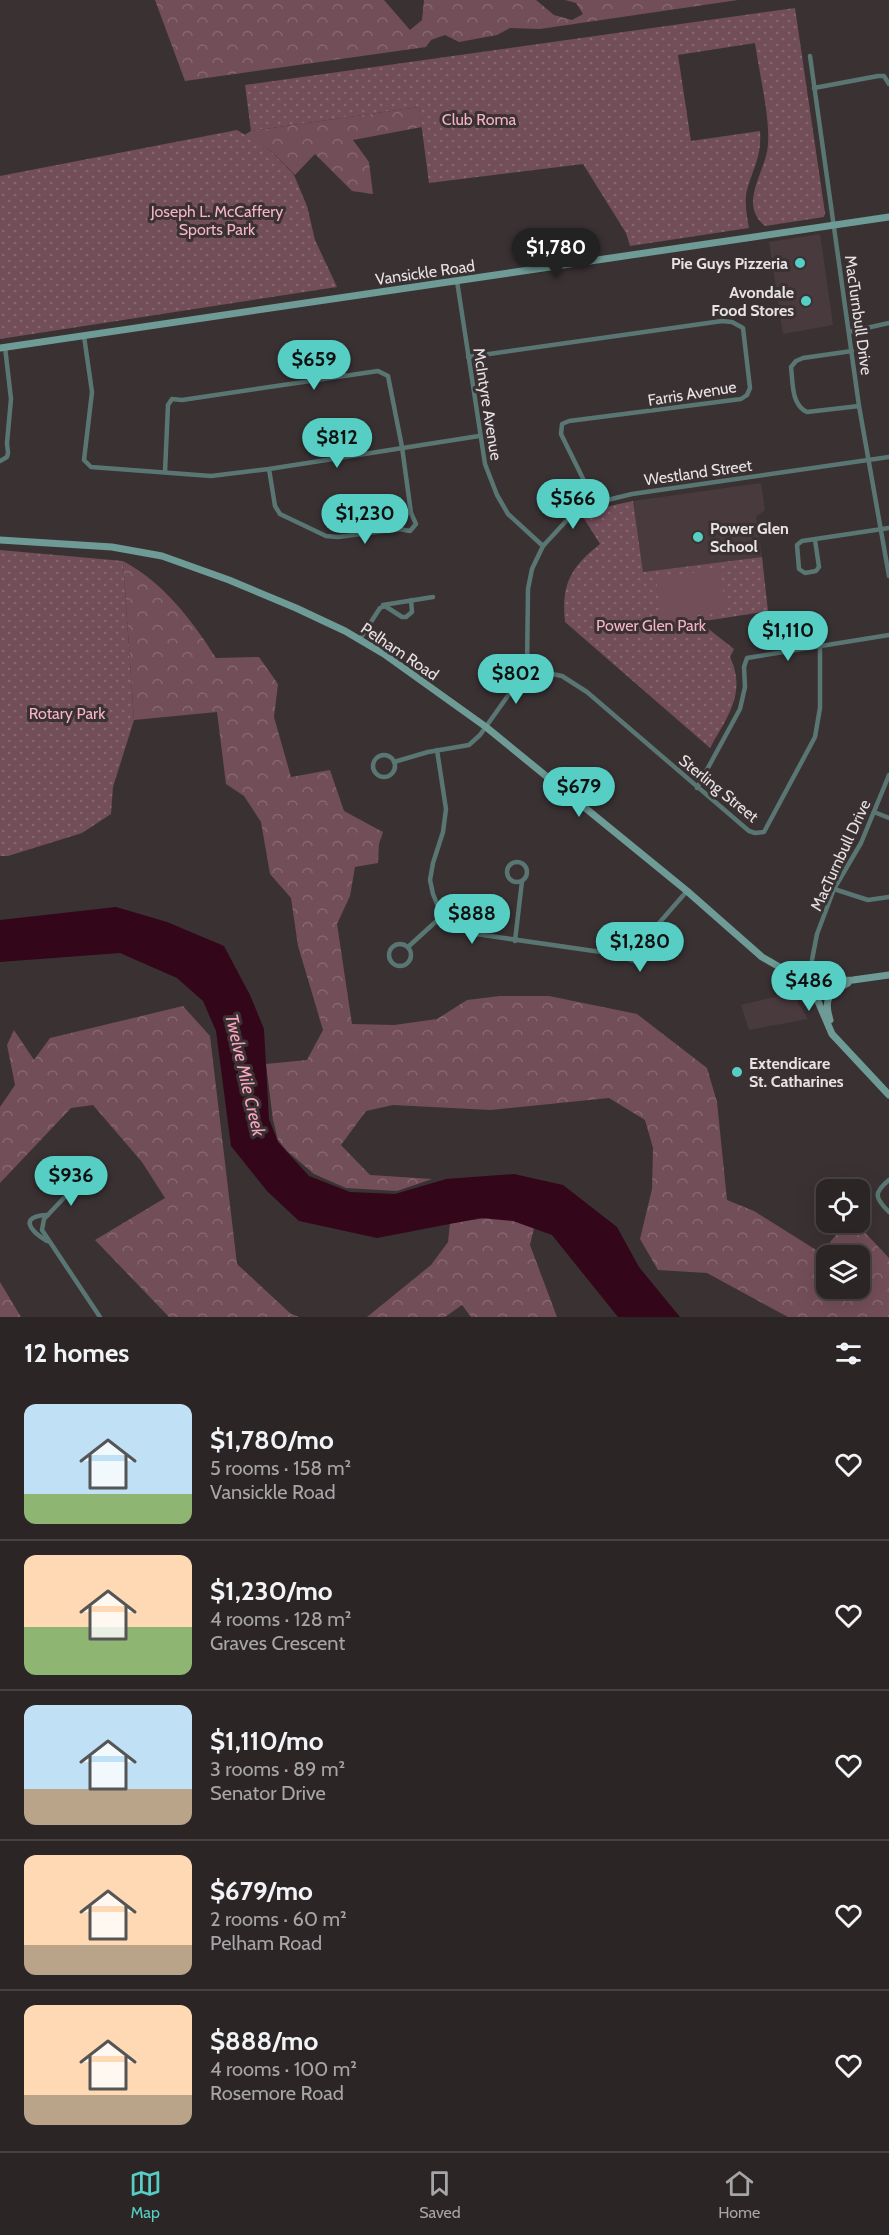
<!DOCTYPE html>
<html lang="en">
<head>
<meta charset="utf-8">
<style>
  :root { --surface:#2c2526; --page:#383132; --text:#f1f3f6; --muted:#a6a5a7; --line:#484243; --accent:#56cec4 }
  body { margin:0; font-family:Cabin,sans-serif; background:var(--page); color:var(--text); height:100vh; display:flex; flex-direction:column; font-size:22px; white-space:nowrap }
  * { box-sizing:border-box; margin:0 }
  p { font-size:20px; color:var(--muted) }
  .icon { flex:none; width:33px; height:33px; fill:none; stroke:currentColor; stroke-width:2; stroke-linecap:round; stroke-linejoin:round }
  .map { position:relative; height:1317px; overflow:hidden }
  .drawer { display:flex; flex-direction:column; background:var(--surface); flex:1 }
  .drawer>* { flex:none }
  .tools { position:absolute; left:816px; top:1179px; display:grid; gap:12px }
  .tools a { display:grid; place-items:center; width:54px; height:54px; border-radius:12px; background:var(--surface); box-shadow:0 6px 24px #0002,0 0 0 2px var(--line); font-size:30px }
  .price { position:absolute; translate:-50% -51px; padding:0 14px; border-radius:21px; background:var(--accent); color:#111; font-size:20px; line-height:39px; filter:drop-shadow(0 2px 3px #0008) }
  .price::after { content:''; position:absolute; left:50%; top:36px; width:18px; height:14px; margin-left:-9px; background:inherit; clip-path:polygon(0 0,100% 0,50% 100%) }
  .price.current { background:#222; color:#fff }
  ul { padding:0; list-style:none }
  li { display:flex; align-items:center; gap:18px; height:150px; padding:0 24px }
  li+li { border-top:2px solid var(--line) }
  li span { display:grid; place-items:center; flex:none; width:168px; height:120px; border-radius:12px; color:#555 }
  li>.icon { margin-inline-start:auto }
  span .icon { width:72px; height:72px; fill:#fffc; stroke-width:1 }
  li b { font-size:26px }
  h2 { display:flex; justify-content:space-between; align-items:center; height:72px; padding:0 24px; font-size:26px }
  .menu { display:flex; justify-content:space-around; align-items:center; height:84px; border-top:2px solid var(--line); background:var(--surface); font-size:16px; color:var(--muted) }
  .menu a { display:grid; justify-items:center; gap:3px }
  .menu .current { color:var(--accent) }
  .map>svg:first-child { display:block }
  .built { fill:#493a3e }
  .grass { fill:url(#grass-dots) }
  .forest { fill:url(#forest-crowns); fill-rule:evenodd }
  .garden { fill:#724e59 }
  .water { fill:#330719 }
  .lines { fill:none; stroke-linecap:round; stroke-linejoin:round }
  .street { stroke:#5a7673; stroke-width:4.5 }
  .secondary { stroke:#6e9b96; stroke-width:7 }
  .poi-dot { fill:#56cec4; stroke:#3a3133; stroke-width:2 }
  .labels { text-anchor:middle; stroke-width:6; stroke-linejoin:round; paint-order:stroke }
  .park-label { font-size:16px; fill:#f6b2c6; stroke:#3a3133 }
  .poi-label { font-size:16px; font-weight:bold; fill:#e8e2e4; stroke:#3a3133; text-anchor:end }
  .street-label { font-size:16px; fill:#e8e2e4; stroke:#3a3133 }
  .water-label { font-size:18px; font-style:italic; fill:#f9a5bf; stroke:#3a3133 }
</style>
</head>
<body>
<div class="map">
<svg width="889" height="1317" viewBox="0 0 889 1317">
  <defs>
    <pattern id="grass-dots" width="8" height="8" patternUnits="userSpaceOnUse" patternTransform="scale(1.5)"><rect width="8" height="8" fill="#724e59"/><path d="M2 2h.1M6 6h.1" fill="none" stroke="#866771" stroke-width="1.8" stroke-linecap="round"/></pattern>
    <pattern id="forest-crowns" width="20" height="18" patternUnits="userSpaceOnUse" patternTransform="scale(1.5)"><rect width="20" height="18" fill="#724e59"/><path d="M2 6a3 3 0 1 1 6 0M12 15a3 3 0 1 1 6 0" fill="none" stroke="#866771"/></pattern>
  </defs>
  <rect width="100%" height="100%" fill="#3a3133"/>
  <!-- built -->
  <g class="built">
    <path d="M820 234 833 325 783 334 769 242Z"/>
    <path d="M761 483 765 510 756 517 762 557 643 572 633 501Z"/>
    <path d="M792 993 808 1019 749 1030 741 1005Z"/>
  </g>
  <!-- grass -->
  <g class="grass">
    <path d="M795 8 825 213 824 217 765 226C737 203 767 171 768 144 770 116 759 72 755 43L678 55 691 141 760 131C762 156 753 168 747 190 744 202 747 216 749 228L630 246 626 233 583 164 429 183 419 107 251 131 245 85Z"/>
    <path d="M237 130 270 150 294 175 307 206 315 240 337 287 0 339V176Z"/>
    <path d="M633 501 643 572 762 557 768 611 705 621 706 627 734 649 730 657C747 693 727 717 710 748L565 622C561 584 571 567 600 544L583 517 605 507Z"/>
    <path d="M0 550 123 561 134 720 113 787 111 814 82 833 8 856H0Z"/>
  </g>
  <!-- forest -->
  <g class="forest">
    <path d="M155 0H384L410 30 422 20 424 0H536L554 15 572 20 583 14 576 3 565 0H738L540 29 510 28 497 35 459 42 445 35 431 40 426 47 185 81Z"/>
    <path d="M419 107 422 127 353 140 369 162 373 194 352 191 315 154 295 175 270 150 244 135 251 131Z"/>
    <path d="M123 561C163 582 192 620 216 658L259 657 278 684 274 717 291 777 330 770 344 811 383 832 379 844 378 863 355 867 350 896 337 924 352 1024 394 1025 437 1019 467 1000 500 996H549L637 1014 707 1068 717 1102 727 1200 754 1211 821 1253 846 1223H856L889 1258V1317H788L707 1273 658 1270 640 1239 652 1189 653 1148 645 1120 609 1098 491 1110 393 1105 366 1111 341 1145 370 1175 432 1179 397 1191 346 1188 314 1174 287 1151 278 1140 273 1120 266 1064 307 1060 323 1030 298 946 291 898 270 874 261 822 244 796 226 784 217 712 134 720ZM826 1256H860V1288H826Z"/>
    <path d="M183 1006 210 1036 237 1264 291 1314 299 1317H169L95 1240 165 1198 142 1162 93 1105 71 1108 0 1183V1107L15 1085 7 1045 14 1030 34 1060 50 1038Z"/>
    <path d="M509 1215 536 1220 530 1245 557 1317H471L462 1305 445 1317H367L431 1265 448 1242 450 1223Z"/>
    <path d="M0 1282 21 1317H0Z"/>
  </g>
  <!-- garden -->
  <path class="garden" d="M720 569 726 611 662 620 656 578Z"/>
  <!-- water -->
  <path class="water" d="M116 907 167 922 224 946 250 995 264 1029 269 1119 278 1142 309 1176 350 1192 395 1194 446 1179 514 1174 563 1185 617 1227 639 1267 680 1317H618L552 1235 513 1221 481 1218 377 1238 299 1221 267 1191 231 1146 216 1031 203 1001 177 978 120 953 0 962V920Z"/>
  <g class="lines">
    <!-- street -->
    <g class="street">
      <path d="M810 56 859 406 889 576"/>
      <path d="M814 88 878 76H884L889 84"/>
      <path d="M457 281 485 464 497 495 508 514 543 546"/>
      <path d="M849 332 889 323"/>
      <path d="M84 336 92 392 84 460 91 467 211 476 269 469 479 436"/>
      <path d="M852 351 803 358 796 361 791 367C793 382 791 405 807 412L859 406"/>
      <path d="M468 357 722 321 732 322 743 328 750 388 747 395 741 399 569 421 562 424 561 434 595 503"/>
      <path d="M0 461 7 457 8 453 7 443 11 399 5 347"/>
      <path d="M165 472 168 405 172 399 182 400 378 371 388 376 402 447 411 513 416 524 410 531 399 529 338 537 326 536 280 514 275 506 269 469"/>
      <path d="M815 540 819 567 816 571 805 573 799 569 797 545 802 541 889 528"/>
      <path d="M383 605 433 597"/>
      <path d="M360 639 380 608 385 606 402 617H406L412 612 411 600"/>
      <path d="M527 669 562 676 587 692 749 831 755 833 764 832 815 737 820 708V645"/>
      <path d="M437 750 446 809 443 832 433 863 430 880 433 894 442 916 455 926 476 934 615 954 636 962 641 958 640 945 687 891"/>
      <circle cx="384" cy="766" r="11"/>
      <path d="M394 762 428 752 469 745 480 735 527 669 528 589 532 569 543 546 568 519 584 508 595 503 632 494 889 457"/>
      <path d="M697 788 740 709 745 687 744 667 747 658 889 635"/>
      <path d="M874 812 889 818"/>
      <circle cx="517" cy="872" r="10"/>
      <path d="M834 889 868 900 889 897"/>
      <path d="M515 941 522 881"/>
      <circle cx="400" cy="955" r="11"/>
      <path d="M408 947 442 916"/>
      <path d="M812 982V960L817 934 834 889 861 843 889 775"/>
      <circle cx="84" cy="1176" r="10"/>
      <path d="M889 1180C873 1193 875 1198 889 1212"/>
      <path d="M77 1184 44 1219 42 1230 100 1317"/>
      <path d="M47 1241C30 1231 18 1216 48 1215"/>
    </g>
    <!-- secondary -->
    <g class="secondary">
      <path d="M0 348 889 217"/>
      <path d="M0 540 112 547 162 556 229 580 296 608 345 631 384 654 486 727 687 891 762 957 795 976 812 982 853 980 889 975"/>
      <path d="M812 982 814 992 832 1034 889 1095"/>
      <path d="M830 1020C823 999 829 992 848 983"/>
    </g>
  </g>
  <!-- markers -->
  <g class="poi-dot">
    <circle cx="800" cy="263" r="6"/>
    <circle cx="806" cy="301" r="6"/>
    <circle cx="698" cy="537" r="6"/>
    <circle cx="737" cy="1072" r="6"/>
  </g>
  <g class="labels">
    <!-- park labels -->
    <g class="park-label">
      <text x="479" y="125">Club Roma</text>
      <text x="217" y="217">Joseph L. McCaffery<tspan x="217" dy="18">Sports Park</tspan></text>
      <text x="651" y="631">Power Glen Park</text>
      <text x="67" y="719">Rotary Park</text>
    </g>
    <!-- poi labels -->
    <g class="poi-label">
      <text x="788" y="269">Pie Guys Pizzeria</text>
      <text x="794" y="298">Avondale<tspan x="794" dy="18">Food Stores</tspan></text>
      <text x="710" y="534" text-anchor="start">Power Glen<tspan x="710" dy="18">School</tspan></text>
      <text x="749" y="1069" text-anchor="start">Extendicare<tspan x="749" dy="18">St. Catharines</tspan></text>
    </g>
    <!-- street labels -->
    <g class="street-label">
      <text transform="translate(425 272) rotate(-8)" y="6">Vansickle Road</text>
      <text transform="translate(859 315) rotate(82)" y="6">MacTurnbull Drive</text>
      <text transform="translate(692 393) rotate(-9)" y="6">Farris Avenue</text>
      <text transform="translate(488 404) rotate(81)" y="6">McIntyre Avenue</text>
      <text transform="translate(698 472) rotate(-8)" y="6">Westland Street</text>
      <text transform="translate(400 651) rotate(34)" y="6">Pelham Road</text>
      <text transform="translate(719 788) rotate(39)" y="6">Sterling Street</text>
      <text transform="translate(840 855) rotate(-65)" y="6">MacTurnbull Drive</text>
    </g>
    <!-- water labels -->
    <g class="water-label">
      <text transform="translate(245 1075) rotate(77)" y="6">Twelve Mile Creek</text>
    </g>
  </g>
</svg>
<div class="tools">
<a><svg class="icon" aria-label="locate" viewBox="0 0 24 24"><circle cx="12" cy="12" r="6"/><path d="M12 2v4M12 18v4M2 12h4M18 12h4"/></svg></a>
<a><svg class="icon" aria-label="layers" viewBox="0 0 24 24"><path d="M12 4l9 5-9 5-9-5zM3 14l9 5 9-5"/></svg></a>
</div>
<b class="price current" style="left:556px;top:279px">$1,780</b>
<b class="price" style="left:314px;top:391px">$659</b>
<b class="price" style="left:337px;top:469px">$812</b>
<b class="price" style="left:573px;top:530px">$566</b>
<b class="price" style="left:365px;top:545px">$1,230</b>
<b class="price" style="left:788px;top:662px">$1,110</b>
<b class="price" style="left:516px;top:705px">$802</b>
<b class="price" style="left:579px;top:818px">$679</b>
<b class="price" style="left:472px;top:945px">$888</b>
<b class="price" style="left:640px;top:973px">$1,280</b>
<b class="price" style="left:809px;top:1012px">$486</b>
<b class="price" style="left:71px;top:1207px">$936</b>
</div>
<section class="drawer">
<h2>12 homes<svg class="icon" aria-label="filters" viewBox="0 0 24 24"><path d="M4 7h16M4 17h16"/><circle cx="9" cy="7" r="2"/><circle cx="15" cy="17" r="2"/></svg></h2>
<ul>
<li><span style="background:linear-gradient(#bfe0f5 75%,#8fb573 0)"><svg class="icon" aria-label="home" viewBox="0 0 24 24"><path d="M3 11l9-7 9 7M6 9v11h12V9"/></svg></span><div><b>$1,780/mo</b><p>5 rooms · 158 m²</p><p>Vansickle Road</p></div><svg class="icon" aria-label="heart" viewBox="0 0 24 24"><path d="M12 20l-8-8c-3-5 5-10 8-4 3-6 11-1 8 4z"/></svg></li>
<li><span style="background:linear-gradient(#ffd9b3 60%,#8fb573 0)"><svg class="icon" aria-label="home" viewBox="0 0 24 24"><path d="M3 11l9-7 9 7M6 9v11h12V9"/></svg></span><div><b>$1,230/mo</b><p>4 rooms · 128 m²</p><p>Graves Crescent</p></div><svg class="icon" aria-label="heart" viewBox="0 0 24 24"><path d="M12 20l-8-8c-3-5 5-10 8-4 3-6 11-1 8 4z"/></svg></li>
<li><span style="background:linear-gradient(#bfe0f5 70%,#b9a48a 0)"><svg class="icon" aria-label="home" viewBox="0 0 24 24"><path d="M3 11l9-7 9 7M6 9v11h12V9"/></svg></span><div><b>$1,110/mo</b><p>3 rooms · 89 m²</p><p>Senator Drive</p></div><svg class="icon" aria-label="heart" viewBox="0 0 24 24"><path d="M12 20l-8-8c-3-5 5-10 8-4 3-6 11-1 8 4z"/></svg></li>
<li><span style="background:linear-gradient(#ffd9b3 75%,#b9a48a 0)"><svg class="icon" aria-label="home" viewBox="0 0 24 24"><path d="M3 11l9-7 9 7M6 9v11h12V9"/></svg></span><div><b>$679/mo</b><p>2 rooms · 60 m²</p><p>Pelham Road</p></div><svg class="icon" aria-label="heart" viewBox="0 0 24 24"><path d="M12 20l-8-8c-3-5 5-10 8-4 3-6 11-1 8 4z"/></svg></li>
<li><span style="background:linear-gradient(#ffd9b3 75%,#b9a48a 0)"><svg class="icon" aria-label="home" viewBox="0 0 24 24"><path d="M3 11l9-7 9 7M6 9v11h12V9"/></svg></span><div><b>$888/mo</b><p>4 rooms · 100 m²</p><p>Rosemore Road</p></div><svg class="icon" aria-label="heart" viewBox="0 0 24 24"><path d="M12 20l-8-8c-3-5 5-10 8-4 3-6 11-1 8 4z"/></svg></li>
</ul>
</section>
<nav class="menu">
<a class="current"><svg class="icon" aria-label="map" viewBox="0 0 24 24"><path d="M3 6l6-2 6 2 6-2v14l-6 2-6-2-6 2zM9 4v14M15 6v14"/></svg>Map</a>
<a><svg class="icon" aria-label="saved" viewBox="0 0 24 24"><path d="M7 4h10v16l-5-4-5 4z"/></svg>Saved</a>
<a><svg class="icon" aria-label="home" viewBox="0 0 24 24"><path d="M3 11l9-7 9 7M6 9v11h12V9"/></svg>Home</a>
</nav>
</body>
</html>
